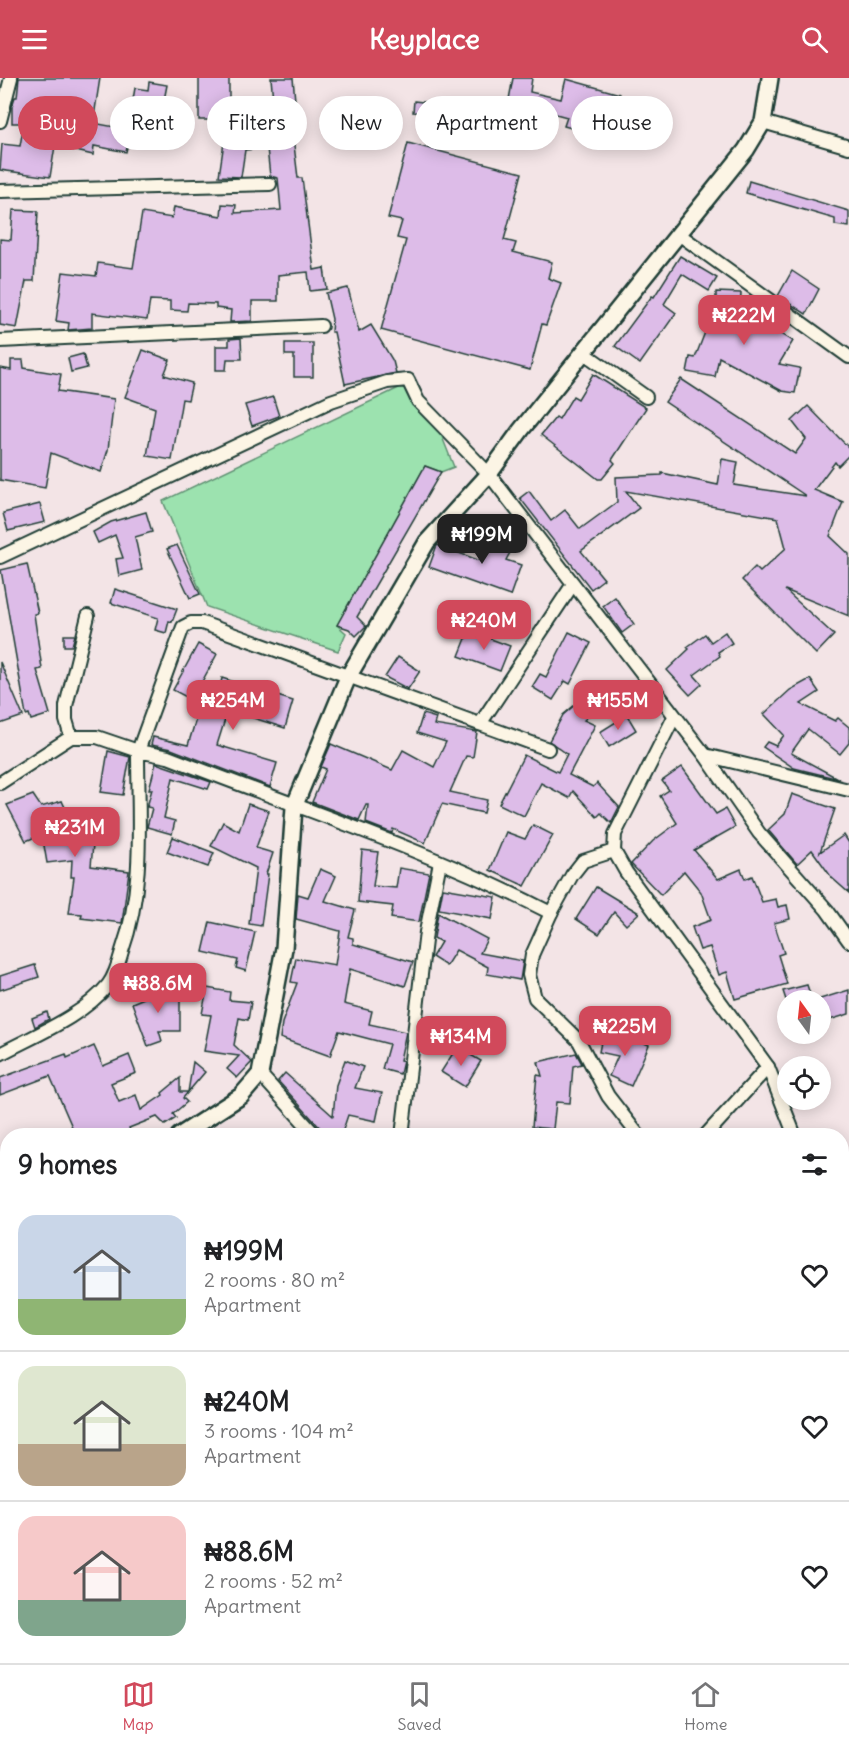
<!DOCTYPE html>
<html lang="en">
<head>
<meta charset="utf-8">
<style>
  :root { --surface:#fff; --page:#f6f6f6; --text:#202124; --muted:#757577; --line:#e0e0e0; --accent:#d1495b }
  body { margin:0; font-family:Delius,sans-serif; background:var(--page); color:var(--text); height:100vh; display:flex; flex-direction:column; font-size:22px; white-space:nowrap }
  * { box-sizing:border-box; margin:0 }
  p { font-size:20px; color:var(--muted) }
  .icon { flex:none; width:33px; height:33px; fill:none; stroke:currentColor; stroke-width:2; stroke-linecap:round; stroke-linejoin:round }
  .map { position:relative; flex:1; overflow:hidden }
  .panel { position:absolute; left:0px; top:1050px; width:849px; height:536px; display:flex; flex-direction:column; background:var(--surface); border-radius:24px 24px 0 0; box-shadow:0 3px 15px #0003 }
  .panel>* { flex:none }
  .guide { position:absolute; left:18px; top:18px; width:813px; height:54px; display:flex; gap:12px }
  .needle { width:39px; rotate:345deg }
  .controls { position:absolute; left:777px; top:912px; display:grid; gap:12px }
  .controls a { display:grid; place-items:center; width:54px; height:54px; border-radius:50%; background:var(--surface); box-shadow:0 3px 15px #0003; font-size:30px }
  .price { position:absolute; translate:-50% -51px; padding:0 14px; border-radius:12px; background:var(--accent); color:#fff; font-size:20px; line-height:39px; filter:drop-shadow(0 2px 3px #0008) }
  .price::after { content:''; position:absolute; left:50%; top:36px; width:18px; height:14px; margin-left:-9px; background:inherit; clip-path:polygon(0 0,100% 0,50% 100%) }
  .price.selected { background:#222; color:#fff }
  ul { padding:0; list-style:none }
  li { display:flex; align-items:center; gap:18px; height:150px; padding:0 18px }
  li+li { border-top:2px solid var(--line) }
  li span { display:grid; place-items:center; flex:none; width:168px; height:120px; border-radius:18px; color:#555 }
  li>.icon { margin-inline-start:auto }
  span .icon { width:72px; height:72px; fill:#fffc; stroke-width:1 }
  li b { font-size:26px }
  h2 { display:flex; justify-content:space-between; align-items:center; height:72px; padding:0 18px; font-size:26px }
  .tag { padding:0 21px; border-radius:27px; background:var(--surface); box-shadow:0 3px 15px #0003; font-size:21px; line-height:54px }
  .tag.selected { background:var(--accent); color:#fff }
  header { display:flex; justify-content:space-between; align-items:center; height:78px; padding:0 18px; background:var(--accent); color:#fff; font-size:27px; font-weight:800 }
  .dock { display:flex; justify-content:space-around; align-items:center; height:84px; border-top:2px solid var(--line); background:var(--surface); font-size:16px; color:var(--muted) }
  .dock a { display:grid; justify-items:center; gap:3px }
  .dock .selected { color:var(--accent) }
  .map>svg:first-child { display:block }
  .green { fill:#9ce2af; stroke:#5e9072; stroke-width:1.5 }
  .building { fill:#ddbce8; stroke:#1f3d34; stroke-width:1.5 }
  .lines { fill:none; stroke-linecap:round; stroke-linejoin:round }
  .minor-casing { stroke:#1f3d34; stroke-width:16 }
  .tertiary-casing { stroke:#1f3d34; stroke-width:20 }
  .minor { stroke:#fcf5e5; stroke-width:12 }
  .tertiary { stroke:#fcf5e5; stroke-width:15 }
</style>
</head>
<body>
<header><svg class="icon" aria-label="menu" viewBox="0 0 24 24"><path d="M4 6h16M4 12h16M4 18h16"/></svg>Keyplace<svg class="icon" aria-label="search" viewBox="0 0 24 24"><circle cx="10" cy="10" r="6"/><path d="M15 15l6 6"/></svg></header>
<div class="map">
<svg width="849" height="1585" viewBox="0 0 849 1585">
  <rect width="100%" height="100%" fill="#f3e4e6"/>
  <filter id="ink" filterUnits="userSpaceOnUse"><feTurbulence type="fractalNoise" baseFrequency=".0167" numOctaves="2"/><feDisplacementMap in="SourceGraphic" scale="12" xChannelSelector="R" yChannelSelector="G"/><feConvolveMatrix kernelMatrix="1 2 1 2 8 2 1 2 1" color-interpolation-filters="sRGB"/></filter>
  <g filter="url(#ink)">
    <!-- green -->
    <path class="green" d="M405 307 439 351 454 389 441 394 425 388 337 547 346 555 338 573 207 529 163 423Z"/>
    <!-- building -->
    <g class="building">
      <path d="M19 0H100L93 45 131 52 126 74 94 68 93 77 55 68 50 99 0 92 2 66 20 68 24 45H12V28L15 19H17Z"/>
      <rect x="199" y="0" width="30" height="42"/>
      <path d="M271 0H293L296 34H290L298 100H302L314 192 324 190 327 211 310 213 308 194 278 197V223H252V243L230 244 231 232 216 230V226L188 225 187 233 170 232V223L150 222 147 242 92 235V250L68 252 69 245 56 243 63 194 96 198 98 185 133 190 142 135 172 140 174 129 221 138 222 126 236 127 235 135 281 132 278 100 270 98 267 70 245 72 241 99 219 98 227 44 251 47 275 44Z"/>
      <path d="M513 0H532L530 14 561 21 566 1 620 16 608 60 564 48 567 39 545 33 544 39 507 32Z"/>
      <path d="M149 4 167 7 160 43 130 38 135 10 148 12Z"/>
      <path d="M414 23 440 26V36L413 34Z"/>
      <path d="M408 65 522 95 504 162 516 165 513 174 552 184 548 200 561 205 546 247 542 246 530 292 381 252 406 162 397 160 402 143 388 140Z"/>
      <path d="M749 103 849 133V149L835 147V141L746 115Z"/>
      <path d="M13 132 38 133 34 203H26L17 250 0 247V161L11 162Z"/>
      <path d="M680 178 717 200 709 213 682 196 664 226 676 235 640 286 615 268 652 218 654 219Z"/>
      <path d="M792 193 819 211 806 236 778 218Z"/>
      <path d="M348 210 359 254 371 247 393 283 396 295 345 306 334 254H331L332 241 326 215Z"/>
      <path d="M716 214 741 215 740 230 793 263 779 286 800 290 795 315 782 313 719 279 715 299 687 294 690 279 695 280 716 226Z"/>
      <path d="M241 260 242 281H227L226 292H216V268H229V261Z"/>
      <path d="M285 265H313V299H294V277H285Z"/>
      <path d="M143 272 170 282 164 297 192 305 188 322 182 321 172 382 147 378 155 330 125 319Z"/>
      <path d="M83 276 87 290 71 294 68 280Z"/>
      <path d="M11 282H23L24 290 61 296 58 313 114 321 108 372 101 394 51 375 45 410 0 402V290L11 292Z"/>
      <path d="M593 296 646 330 612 382 615 385 602 401H598L541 357 556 339 559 341 573 318 578 321Z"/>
      <path d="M681 301 795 376 806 361 792 343 808 328 849 370V377L838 388 835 384 814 412 843 424 830 458 849 476V538L785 512 834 557 816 576 742 502 755 489 760 494 786 470 778 440 626 413 639 430 581 473 604 501 591 511 520 420 529 413 551 443 565 432 580 451 617 424 616 399 662 397V395L718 407 722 381 738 384 734 407 806 418 665 324Z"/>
      <path d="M273 319 279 338 252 348 245 327Z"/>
      <path d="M425 388 441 394 357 539 366 548 356 558 349 551 337 547Z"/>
      <path d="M40 426 45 444 8 453 3 435Z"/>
      <path d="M146 434 152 454 135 459 142 492 119 498 116 481 123 480 115 457 98 465 93 454 111 444Z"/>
      <path d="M498 450 518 460 506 482 521 487 510 518 429 489 437 467 481 483Z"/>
      <path d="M177 467 200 516 190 520 167 471Z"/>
      <path d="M27 486 38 535 34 536 42 591 37 592 50 636 31 642 29 636 26 637 1 492Z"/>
      <path d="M115 511 177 531 172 544 169 543 166 555 155 552 158 540 111 525Z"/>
      <path d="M615 519 634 546 622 555 603 528Z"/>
      <path d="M469 553 510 568 500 593 459 578Z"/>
      <path d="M569 554 591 565 570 606 565 603 553 622 532 609 540 596 546 599Z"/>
      <path d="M725 554 732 565 718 574 720 578 694 597 702 606 690 617 667 592 689 571 687 569 705 556 711 564Z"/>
      <path d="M64 557H75L72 568H64Z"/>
      <path d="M198 566 217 576 192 622 173 612Z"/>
      <path d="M398 579 420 593 408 611 385 599Z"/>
      <path d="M0 584 23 638 0 646Z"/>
      <path d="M222 600 293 623 285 650 228 632 217 667 277 685 270 709 171 671 151 667 153 659 188 667 200 628 215 633Z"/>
      <path d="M810 601 819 614 801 626 835 643 838 640 849 649V665L840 676 808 651 791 675 839 701 794 690 763 669 767 664 776 668 784 657 764 636 790 612Z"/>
      <path d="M596 609 608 622 584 642 595 647 569 697 593 709 597 705 619 729 611 745 601 735 597 739 573 713 569 720 541 705 524 738 499 726 524 677 558 694 567 676 549 663 563 637Z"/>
      <path d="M423 636 436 640 434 647 477 654 473 679 466 678 450 714 487 722 484 735 442 726 425 765 393 751 392 755 366 745 368 727H366L359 742 312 724 326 691 321 689 331 666 392 692 403 672 434 689 446 664 417 655Z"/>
      <path d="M627 637 636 652 609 669 600 654Z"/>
      <path d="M108 673 130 679 123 717 101 714Z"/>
      <path d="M156 685 211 704 208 711 173 700 164 740 175 743 172 756 147 749 152 730 147 729 152 711H149Z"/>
      <path d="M682 689 716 736 725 731 735 749 694 772 718 801 741 791 745 801 752 798 762 824 776 821 778 829 787 827 790 841 774 845 784 875 778 877 787 906 735 921 727 894 719 897 710 869 700 872 692 849 711 842 701 814 684 793 661 817 631 786 653 763 677 745 660 718 669 712 662 703Z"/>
      <path d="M792 716 835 731 820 774 844 757 849 765V815L832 800 812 772 797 786 768 752 785 736Z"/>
      <path d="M33 717 41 729 62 723 71 742 95 745 91 788 129 793 122 845 81 840 82 836 69 835 74 799H71L72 782 47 785 42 756 26 763 7 727Z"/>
      <path d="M248 726 269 733 256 770 273 775 266 796H268L261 848 249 846 256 790 211 768 223 744 239 753Z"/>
      <path d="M533 747 553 757 525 808 490 792 506 754 525 761Z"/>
      <path d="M173 759 214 775 208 789 167 774Z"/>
      <path d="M362 772 378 774 373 808 396 810 399 790 429 795 419 844 391 840 393 828 358 824Z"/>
      <path d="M320 791 336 798 325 823 355 832 348 859 353 860V866L413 884 405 908 350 891 344 926 372 933 369 946 406 954 400 982 403 983 400 996 382 991 389 966 339 953 330 978 280 960 282 945 297 905 291 904 296 880 335 887 340 853 296 841 298 816 308 819Z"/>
      <path d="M596 809 639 835 626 847 614 834 599 856 576 841Z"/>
      <path d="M443 810 496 819 492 841 439 831Z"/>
      <path d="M438 835 487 861 480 875 523 883 520 902 487 896 488 889 456 872 446 888 432 879 441 864 434 860Z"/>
      <path d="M210 844 255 854 246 893 236 890 238 882 203 874Z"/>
      <path d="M35 887 39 899 0 912V898Z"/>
      <path d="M807 907 812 922H786L783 913Z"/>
      <path d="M207 910 230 914 229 922 251 924 248 942 239 940 234 967 252 984 237 1000 227 991 239 978 204 973 211 937 202 936Z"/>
      <path d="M849 912V936L820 945V921Z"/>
      <path d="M150 913H180V953H159L162 963 148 968 132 925 144 920 143 916Z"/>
      <path d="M47 934 49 941 35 949 32 940Z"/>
      <path d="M626 957 649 967 631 1008 609 998 618 978 599 974 602 959 624 962Z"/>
      <path d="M94 968 103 988 129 977 136 995 111 1005 119 1024 136 1017 141 1032 163 1017 162 1015 180 1000V1014H188L193 984 205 994 183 1020 187 1024 173 1036 176 1040 165 1047 157 1039 129 1050 132 1058H76L50 998 0 1017V1000L66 976 67 980Z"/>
      <path d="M457 969 481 983 465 1009 441 994Z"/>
      <path d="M576 975 582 986 573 988 570 1025 556 1024 553 1051 532 1049 537 997 542 998 538 984Z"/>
      <path d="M345 982 363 989 355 1010 382 1015 376 1043 348 1037 341 1058H334L323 1053 278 1003 285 995 333 1038 336 1007Z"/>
    </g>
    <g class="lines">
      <!-- minor casing -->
      <g class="minor-casing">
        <g id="minor">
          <path d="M0 43 11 0"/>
          <path d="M763 44 849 69"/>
          <path d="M0 113 270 106"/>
          <path d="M680 157 849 279"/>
          <path d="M0 263 321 248"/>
          <path d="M584 275 646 319"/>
          <path d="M0 479 331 323 387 304 408 302 418 323 489 396 705 677 759 755 827 832 849 863"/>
          <path d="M88 538 66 628V642L71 659H97L138 673 183 549 191 545H202L548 671"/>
          <path d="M674 639 615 756 614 773 626 794 768 989 795 1058"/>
          <path d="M480 646 573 506"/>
          <path d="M705 677 849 712"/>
          <path d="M0 705 71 659"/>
          <path d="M551 835 532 877 529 897 535 920 579 963 608 1018 639 1058"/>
          <path d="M0 976C35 957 82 939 108 907 115 898 119 884 122 873 145 809 138 740 138 673L168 679C296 729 429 772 551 835L572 797 583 783 614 773"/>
          <path d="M260 996 316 1058"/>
          <path d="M402 1058 426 854 440 784"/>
          <path d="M705 1058 768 989"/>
          <path d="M0 1086 8 1104"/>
          <path d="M842 1103 849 1109"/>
          <path d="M0 1368 8 1370"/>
          <path d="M0 1516 8 1518"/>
          <path d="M842 1554 849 1556"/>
          <path d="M268 1578 300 1585"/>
          <path d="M86 1585 89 1578"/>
        </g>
      </g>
      <!-- tertiary casing -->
      <g class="tertiary-casing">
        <g id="tertiary">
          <path d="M179 1058 241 1018 260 996 284 870 294 729 348 599 427 464 489 396 521 352 746 72 763 44 770 0"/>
          <path d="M0 1179 8 1173"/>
        </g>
      </g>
      <!-- minor -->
      <use href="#minor" class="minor"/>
      <!-- tertiary -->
      <use href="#tertiary" class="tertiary"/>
    </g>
  </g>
</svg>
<div class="controls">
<a><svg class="needle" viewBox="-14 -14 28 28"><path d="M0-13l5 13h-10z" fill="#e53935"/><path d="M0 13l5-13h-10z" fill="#757577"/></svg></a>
<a><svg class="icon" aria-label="locate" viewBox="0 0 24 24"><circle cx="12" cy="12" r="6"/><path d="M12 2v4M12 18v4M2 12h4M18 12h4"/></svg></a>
</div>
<b class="price" style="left:744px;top:268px">₦222M</b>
<b class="price selected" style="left:482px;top:487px">₦199M</b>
<b class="price" style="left:484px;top:573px">₦240M</b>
<b class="price" style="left:233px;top:653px">₦254M</b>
<b class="price" style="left:618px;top:653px">₦155M</b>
<b class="price" style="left:75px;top:780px">₦231M</b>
<b class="price" style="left:158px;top:936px">₦88.6M</b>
<b class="price" style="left:625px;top:979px">₦225M</b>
<b class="price" style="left:461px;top:989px">₦134M</b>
<div class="guide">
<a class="tag selected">Buy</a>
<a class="tag">Rent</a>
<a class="tag">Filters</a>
<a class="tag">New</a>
<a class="tag">Apartment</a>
<a class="tag">House</a>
</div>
<section class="panel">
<h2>9 homes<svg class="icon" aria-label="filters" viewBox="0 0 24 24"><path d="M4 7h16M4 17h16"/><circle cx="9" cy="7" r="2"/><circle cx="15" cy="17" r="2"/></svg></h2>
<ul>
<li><span style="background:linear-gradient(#c9d6e8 70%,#8fb573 0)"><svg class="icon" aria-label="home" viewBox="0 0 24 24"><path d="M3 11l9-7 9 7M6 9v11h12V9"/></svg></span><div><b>₦199M</b><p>2 rooms · 80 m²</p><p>Apartment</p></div><svg class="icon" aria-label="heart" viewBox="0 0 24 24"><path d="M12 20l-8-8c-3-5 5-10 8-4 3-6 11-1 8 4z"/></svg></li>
<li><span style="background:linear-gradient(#dfe7d0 65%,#b9a48a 0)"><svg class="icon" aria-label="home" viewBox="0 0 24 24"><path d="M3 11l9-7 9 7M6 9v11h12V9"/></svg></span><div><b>₦240M</b><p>3 rooms · 104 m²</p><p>Apartment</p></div><svg class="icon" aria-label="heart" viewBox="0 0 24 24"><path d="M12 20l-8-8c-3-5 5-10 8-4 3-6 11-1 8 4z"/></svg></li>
<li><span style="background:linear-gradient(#f6c9c9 70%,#7fa58c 0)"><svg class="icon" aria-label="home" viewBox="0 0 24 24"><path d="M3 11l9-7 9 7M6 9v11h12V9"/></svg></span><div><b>₦88.6M</b><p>2 rooms · 52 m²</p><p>Apartment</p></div><svg class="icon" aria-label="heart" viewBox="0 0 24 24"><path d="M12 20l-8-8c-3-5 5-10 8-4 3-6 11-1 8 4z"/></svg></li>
</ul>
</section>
</div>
<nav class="dock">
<a class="selected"><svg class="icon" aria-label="map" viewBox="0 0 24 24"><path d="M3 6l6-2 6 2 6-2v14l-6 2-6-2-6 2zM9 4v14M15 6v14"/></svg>Map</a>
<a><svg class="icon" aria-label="saved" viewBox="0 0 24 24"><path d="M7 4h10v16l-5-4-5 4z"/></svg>Saved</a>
<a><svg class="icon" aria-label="home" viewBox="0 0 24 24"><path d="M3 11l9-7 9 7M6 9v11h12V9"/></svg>Home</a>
</nav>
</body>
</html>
